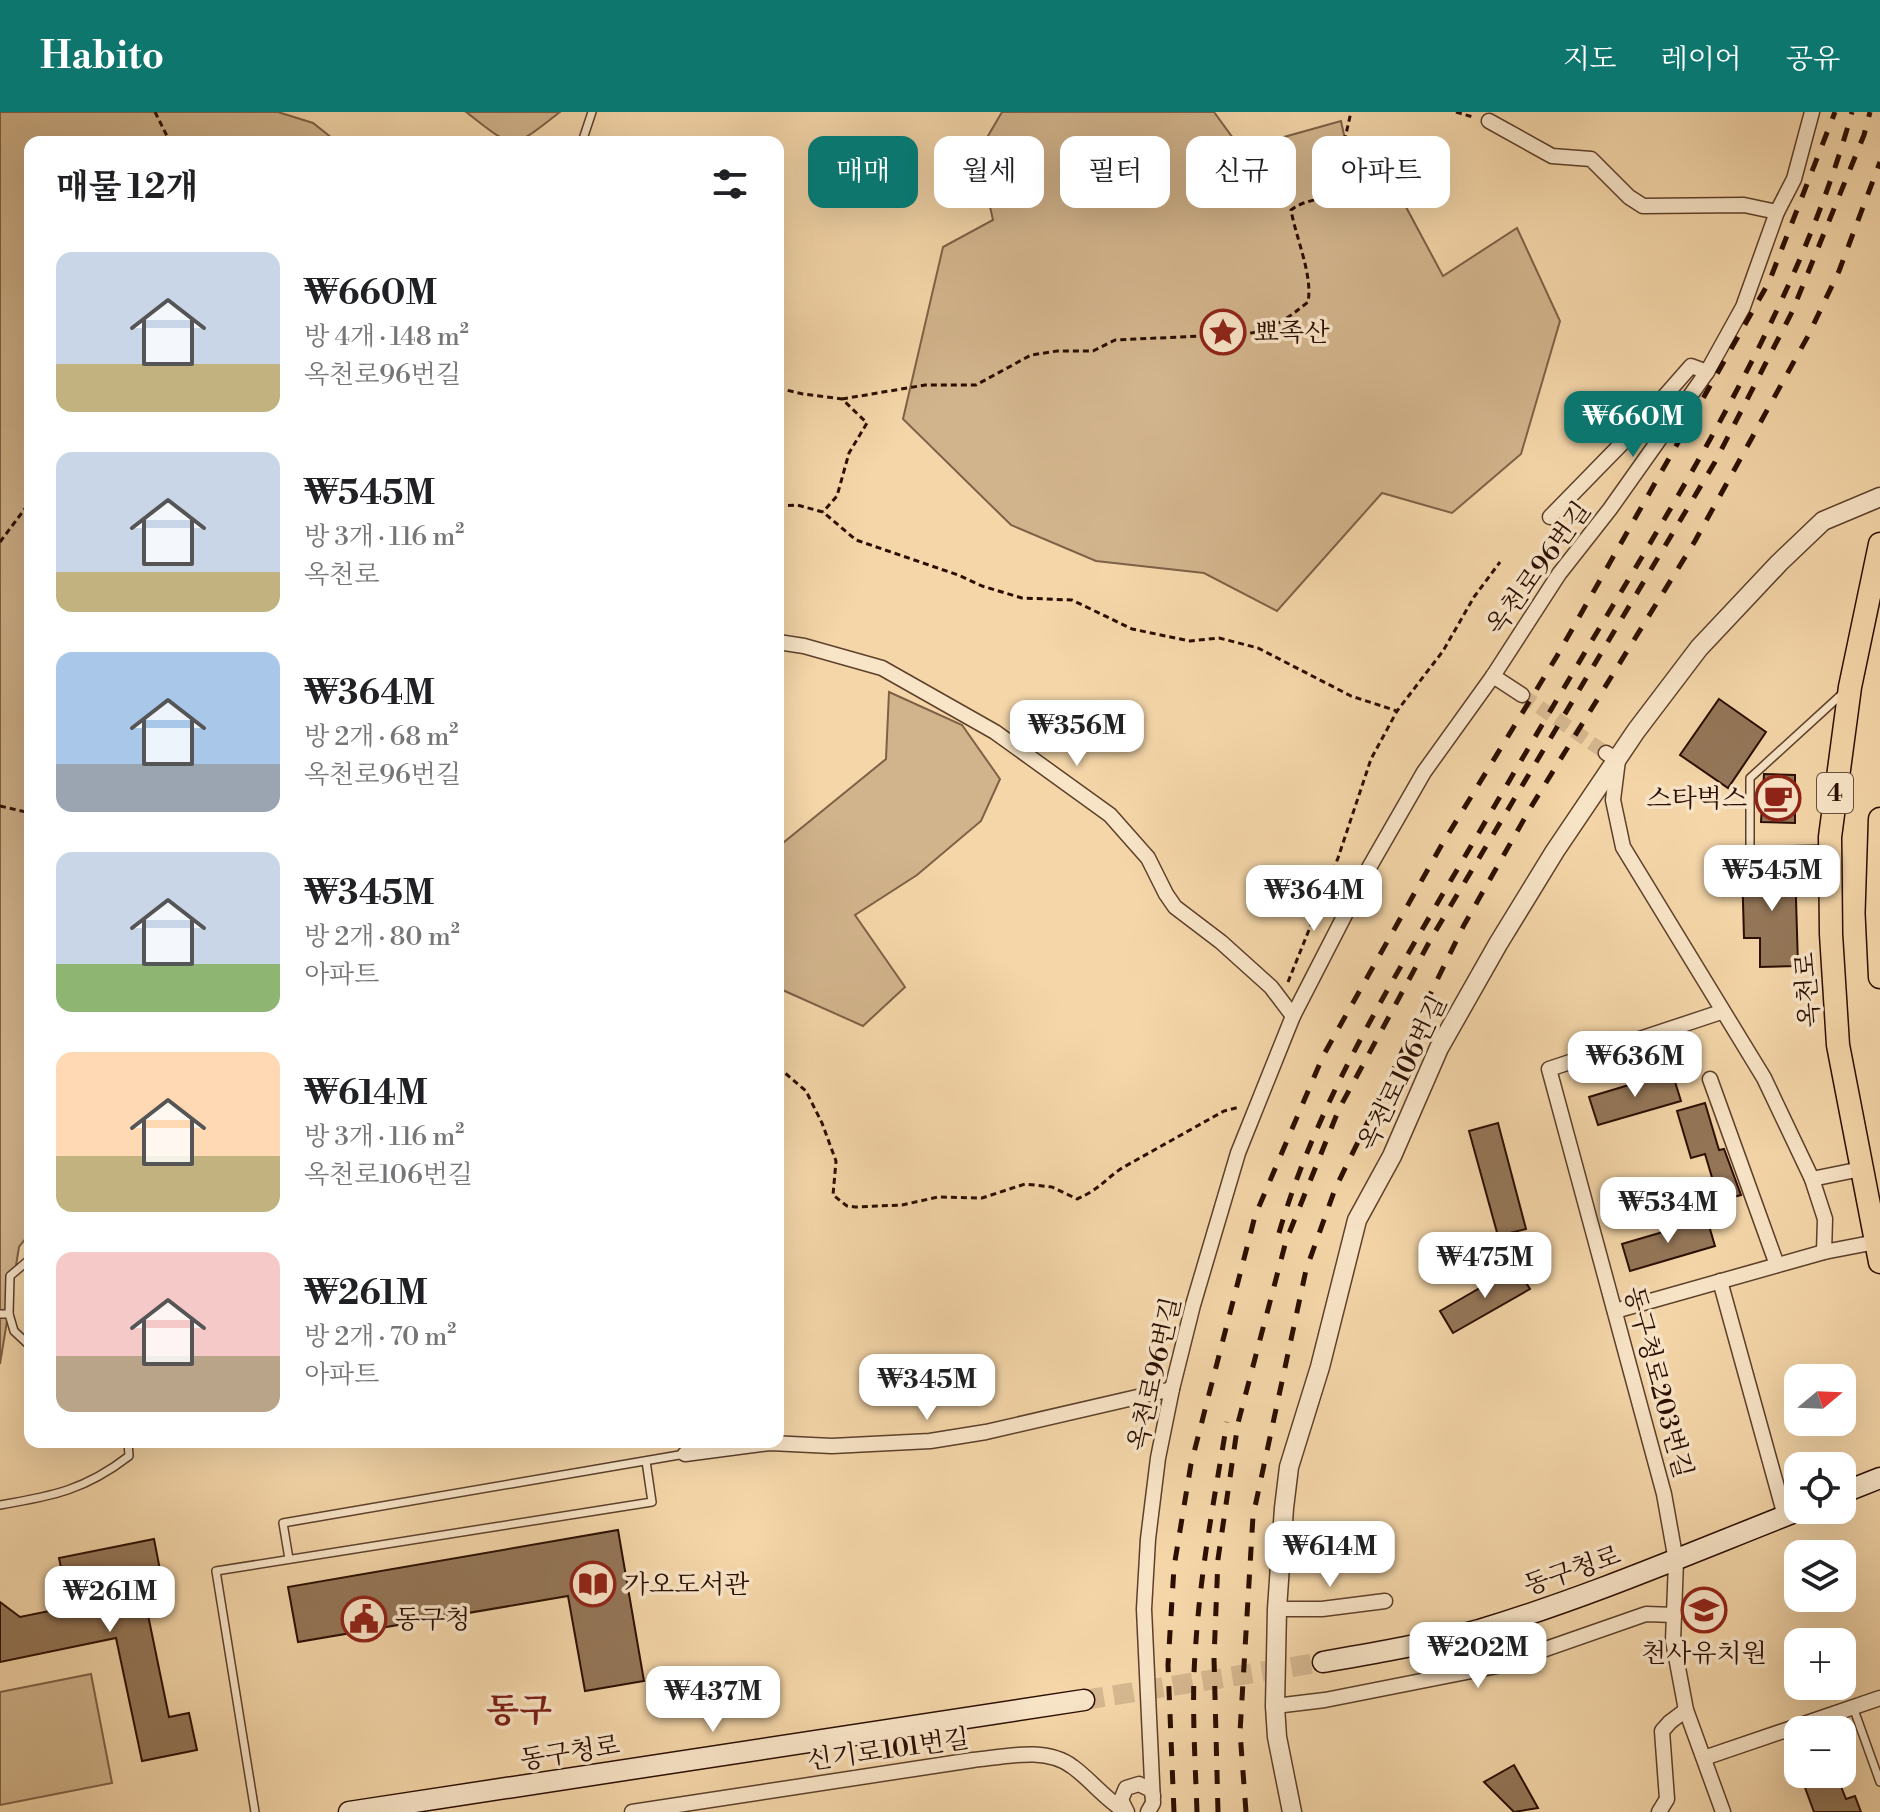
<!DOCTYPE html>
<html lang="ko">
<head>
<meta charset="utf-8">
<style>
  :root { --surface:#fff; --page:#f6f6f6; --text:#202124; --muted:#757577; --accent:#0f766e }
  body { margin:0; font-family:"Libre Bodoni","Noto Serif KR",serif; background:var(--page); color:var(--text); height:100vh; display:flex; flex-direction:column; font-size:30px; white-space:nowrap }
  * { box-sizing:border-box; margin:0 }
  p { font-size:26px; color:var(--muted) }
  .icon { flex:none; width:44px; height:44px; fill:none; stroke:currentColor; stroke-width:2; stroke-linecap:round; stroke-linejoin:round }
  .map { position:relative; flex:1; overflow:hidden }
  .panel { position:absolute; left:24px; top:24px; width:760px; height:1312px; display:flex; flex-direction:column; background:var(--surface); border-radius:16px; box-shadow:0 8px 32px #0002 }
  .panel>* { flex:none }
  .top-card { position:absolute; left:808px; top:24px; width:760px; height:72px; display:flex; gap:16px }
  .needle { width:52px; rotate:71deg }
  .buttons { position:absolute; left:1784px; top:1252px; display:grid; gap:16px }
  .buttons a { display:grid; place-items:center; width:72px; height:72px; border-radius:16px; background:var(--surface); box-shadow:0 8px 32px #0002; font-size:40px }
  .price { position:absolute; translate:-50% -68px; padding:0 18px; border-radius:16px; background:#fff; color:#222; font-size:26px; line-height:52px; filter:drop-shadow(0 2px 4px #0008) }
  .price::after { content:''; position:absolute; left:50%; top:48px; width:24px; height:18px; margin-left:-12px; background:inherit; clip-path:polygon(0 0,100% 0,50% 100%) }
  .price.on { background:var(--accent); color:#fff }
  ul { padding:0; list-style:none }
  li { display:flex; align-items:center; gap:24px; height:200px; padding:0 32px }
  li span { display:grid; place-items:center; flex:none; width:224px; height:160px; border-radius:16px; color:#555 }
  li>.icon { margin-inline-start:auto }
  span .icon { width:96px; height:96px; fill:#fffc; stroke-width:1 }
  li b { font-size:34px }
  h2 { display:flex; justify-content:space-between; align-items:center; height:96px; padding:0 32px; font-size:34px }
  .chip { padding:0 28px; border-radius:16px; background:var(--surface); box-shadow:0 8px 32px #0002; font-size:28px; line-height:72px }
  .chip.on { background:var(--accent); color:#fff }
  header { display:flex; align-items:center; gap:48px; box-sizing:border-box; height:112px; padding:0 40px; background:var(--accent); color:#fff }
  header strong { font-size:38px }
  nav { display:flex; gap:44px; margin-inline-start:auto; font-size:28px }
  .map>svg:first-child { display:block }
  .green { fill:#d2b48c; stroke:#7e6146; stroke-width:2 }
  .building { fill:#947658; stroke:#2b0e00; stroke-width:2 }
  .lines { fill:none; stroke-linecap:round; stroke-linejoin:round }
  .minor-tunnel { stroke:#d6b890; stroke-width:14; stroke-dasharray:14 7; stroke-linecap:butt }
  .secondary-tunnel { stroke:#d6b890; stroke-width:20; stroke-dasharray:20 10; stroke-linecap:butt }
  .service-casing { stroke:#5d402a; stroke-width:10 }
  .minor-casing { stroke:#5d402a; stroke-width:17 }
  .tertiary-casing { stroke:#5d402a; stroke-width:21 }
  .secondary-casing { stroke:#2b0e00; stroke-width:23 }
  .primary-casing { stroke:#2b0e00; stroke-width:25 }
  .path { stroke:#2b0e00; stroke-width:3; stroke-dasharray:6 4; stroke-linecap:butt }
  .service { stroke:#f8e4c7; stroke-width:7 }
  .minor { stroke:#f8e4c7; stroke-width:14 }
  .tertiary { stroke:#f8e4c7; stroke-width:18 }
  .secondary { stroke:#f8e4c7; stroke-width:20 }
  .primary { stroke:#f4d6a9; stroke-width:22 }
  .rail { stroke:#2b0e00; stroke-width:5; stroke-dasharray:14 14; stroke-linecap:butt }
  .labels { text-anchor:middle; stroke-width:7; stroke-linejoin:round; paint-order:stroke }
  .shield { fill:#f8e4c7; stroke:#684e3c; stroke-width:2 }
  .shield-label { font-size:24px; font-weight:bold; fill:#2b0e00 }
  .poi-label { font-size:26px; fill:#2b0e00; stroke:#f8e4c7; text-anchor:start }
  .street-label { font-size:26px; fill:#2b0e00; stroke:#f8e4c7 }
  .district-label { font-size:34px; font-weight:bold; fill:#7a1f14; stroke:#f8e4c7 }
</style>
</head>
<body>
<header>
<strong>Habito</strong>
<nav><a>지도</a><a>레이어</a><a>공유</a></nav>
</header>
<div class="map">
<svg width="1880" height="1700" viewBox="0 0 1880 1700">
  <rect width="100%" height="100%" fill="#f4d6a9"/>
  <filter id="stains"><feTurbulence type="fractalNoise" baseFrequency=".0025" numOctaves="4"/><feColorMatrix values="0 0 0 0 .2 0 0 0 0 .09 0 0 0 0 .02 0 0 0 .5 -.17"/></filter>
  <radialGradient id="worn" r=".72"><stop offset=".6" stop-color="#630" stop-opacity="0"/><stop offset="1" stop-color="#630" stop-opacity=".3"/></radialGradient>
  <!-- green -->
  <g class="green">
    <path d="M0 0H278L313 11 337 30H30V1121L19 1135 0 1252Z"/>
    <path d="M466 0H560C509 39 517 39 466 0Z"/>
    <path d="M1002 0H1214L1241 37 1341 9 1349 46 1406 95 1443 164 1517 116 1560 209 1521 342 1452 401 1382 381 1277 499 1204 461 1096 449 1011 413 903 307 943 135 993 108 978 41Z"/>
    <path d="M889 580 962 613 1000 667 981 709 917 763 855 803 905 875 863 914 778 876V735L886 647Z"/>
    <path d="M91 1562 112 1671 0 1693V1580Z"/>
  </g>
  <!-- building -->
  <g class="building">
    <path d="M1719 587 1766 620 1728 676 1680 643Z"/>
    <path d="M1764 662 1795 663V711L1761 710Z"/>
    <path d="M1795 753 1798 854 1760 855V826H1744L1742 754Z"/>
    <path d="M1672 960 1681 989 1598 1013 1589 985Z"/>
    <path d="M1705 991 1719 1038 1724 1037 1741 1083 1719 1089 1705 1042 1691 1046 1677 999Z"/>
    <path d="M1498 1011 1526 1117 1498 1124 1469 1019Z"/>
    <path d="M1707 1107 1715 1134 1630 1159 1622 1132Z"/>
    <path d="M1516 1155 1530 1177 1453 1221 1440 1199Z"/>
    <path d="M618 1418 644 1569 585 1579 568 1484 298 1530 288 1475Z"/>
    <path d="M154 1427 167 1494 158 1496 159 1501 148 1503 169 1605 189 1601 197 1638 142 1649 116 1526 0 1550V1490L20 1505 69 1495 59 1446Z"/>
    <path d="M1514 1653 1538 1696 1514 1700 1484 1670Z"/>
    <path d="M1800 1662H1836L1846 1687 1855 1684 1861 1700H1814Z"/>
  </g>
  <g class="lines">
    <!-- minor-tunnel -->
    <path class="minor-tunnel" d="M1522 583 1606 641"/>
    <!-- secondary-tunnel -->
    <path class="secondary-tunnel" d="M1084 1588 1323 1550"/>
    <!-- service casing -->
    <g class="service-casing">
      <g id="service">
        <path d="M582 30 592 0"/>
        <path d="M1827 737 1750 739V666L1842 582"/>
        <path d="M0 1202H9L10 1164 30 1147"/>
        <path d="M9 1202 14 1219 30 1234"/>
        <path d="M0 1393C53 1384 85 1378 129 1344L128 1330"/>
        <path d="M289 1447 283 1411 685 1342"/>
        <path d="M1853 1595 1880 1670"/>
        <path d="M255 1700 216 1459 652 1390 646 1349"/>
      </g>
    </g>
    <!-- minor casing -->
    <g class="minor-casing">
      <g id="minor">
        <path d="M1489 9 1552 44 1591 47 1629 85 1643 94 1744 93 1777 100"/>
        <path d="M1550 405 1634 319 1691 254 1707 260"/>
        <path d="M778 530 804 534 882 556 995 620 1110 703 1148 746 1166 782 1175 795 1221 830 1271 875 1293 904"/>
        <path d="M1493 564 1522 583"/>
        <path d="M1606 641 1618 648 1613 688 1623 735 1764 966 1812 1067 1825 1107 1824 1140"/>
        <path d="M1721 900 1549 957 1664 1382 1676 1449 1673 1529 1686 1598 1723 1700"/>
        <path d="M1710 967 1777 1153"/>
        <path d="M1812 1067 1861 1057"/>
        <path d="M1720 1169 1785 1404"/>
        <path d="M1615 1199 1824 1140 1876 1130"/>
        <path d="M685 1342 770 1331 832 1334 930 1329 986 1320 1172 1277"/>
        <path d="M1277 1497H1322L1385 1489"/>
        <path d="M1275 1594 1325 1588 1497 1554 1646 1502 1674 1503"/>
        <path d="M1704 1646 1880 1586"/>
        <path d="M632 1700 973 1648C1004 1645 1046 1634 1073 1655 1092 1669 1106 1688 1126 1700"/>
        <path d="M1127 1700 1121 1688 1126 1676 1139 1672 1151 1678 1153 1684"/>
        <path d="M1148 1700 1153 1691 1144 1497 1148 1427 1158 1346 1172 1277 1193 1193 1238 1041 1293 904 1370 754 1424 660 1493 564 1559 462 1610 397 1707 260 1743 195 1777 100 1794 67 1812 0"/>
        <path d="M1659 1700 1667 1687 1662 1619 1670 1610 1686 1598"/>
      </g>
    </g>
    <!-- tertiary casing -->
    <g class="tertiary-casing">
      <path id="tertiary" d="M1292 1700 1277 1625 1275 1594 1277 1497 1284 1396 1289 1355 1320 1255 1357 1108 1392 1044 1439 936 1498 832 1555 739 1636 619 1699 536 1779 451 1823 409 1880 385"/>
    </g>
    <!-- secondary casing -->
    <g class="secondary-casing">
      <g id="secondary">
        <path d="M1842 1381 1880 1366"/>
        <path d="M1323 1550C1375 1541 1428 1532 1479 1518 1589 1485 1693 1440 1800 1398"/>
        <path d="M349 1700 1084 1588"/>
      </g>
    </g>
    <!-- primary casing -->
    <g class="primary-casing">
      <g id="primary">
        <path d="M1880 432 1850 575 1830 725 1831 822 1838 933 1880 1150"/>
        <path d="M1880 707 1877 801 1880 865"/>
      </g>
    </g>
    <!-- path -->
    <g class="path">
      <path d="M155 0 170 30"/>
      <path d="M1456 0 1473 5"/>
      <path d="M778 276 803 282 842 287 867 311 849 341 837 384 823 400"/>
      <path d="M842 287 925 273H976L1031 243 1057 239H1093L1115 228 1245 222C1272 218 1287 207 1308 190 1313 164 1296 126 1291 98 1304 88 1316 89 1332 83L1351 0"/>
      <path d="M778 394 797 393 823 400 856 428 958 463 982 474 1022 486 1072 488 1132 517 1190 529 1219 526 1258 536 1351 584 1397 599"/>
      <path d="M0 430 30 390"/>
      <path d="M0 694 30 701"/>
      <path d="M1288 870 1338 746 1371 647 1397 599 1443 539 1474 485 1500 450"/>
      <path d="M778 955 806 979 822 1011 836 1049 833 1083 847 1094 855 1095 902 1093 938 1085 982 1086 1025 1072 1052 1075 1077 1087C1100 1077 1103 1069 1122 1056L1224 999 1240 995"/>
    </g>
    <!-- service -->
    <use href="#service" class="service"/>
    <!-- minor -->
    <use href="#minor" class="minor"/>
    <!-- tertiary -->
    <use href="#tertiary" class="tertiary"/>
    <!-- secondary -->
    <use href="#secondary" class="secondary"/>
    <!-- primary -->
    <use href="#primary" class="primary"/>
    <!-- rail -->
    <g class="rail">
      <path d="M1279 1121C1314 1000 1381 888 1444 780 1500 685 1555 590 1612 495 1706 338 1803 177 1852 0"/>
      <path d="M1174 1700 1168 1553 1174 1455 1191 1352 1255 1104 1323 944 1441 734 1557 544 1769 170 1835 0"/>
      <path d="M1197 1700C1195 1643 1191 1585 1196 1529 1201 1455 1215 1383 1227 1310"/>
      <path d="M1218 1700 1214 1546 1218 1447 1238 1311 1286 1129 1339 997 1432 825 1715 350 1792 200 1864 23 1870 0"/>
      <path d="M1246 1700 1240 1620 1253 1404 1306 1158 1335 1077 1464 813 1531 695 1695 429 1808 224 1839 159 1880 50"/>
    </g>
  </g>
  <!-- icons -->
  <defs>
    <g id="sight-ring" transform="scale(2.3)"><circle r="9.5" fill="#f8e4c7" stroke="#8f2418" stroke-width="1.5"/><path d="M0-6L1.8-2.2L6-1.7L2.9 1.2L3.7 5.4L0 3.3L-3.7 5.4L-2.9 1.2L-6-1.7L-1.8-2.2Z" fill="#8f2418"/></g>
    <g id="cafe-ring" transform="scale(2.3)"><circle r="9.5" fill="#f8e4c7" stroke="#8f2418" stroke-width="1.5"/><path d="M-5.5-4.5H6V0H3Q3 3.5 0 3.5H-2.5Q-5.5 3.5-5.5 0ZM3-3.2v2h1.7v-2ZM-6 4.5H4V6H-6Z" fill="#8f2418"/></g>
    <g id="library-ring" transform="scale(2.3)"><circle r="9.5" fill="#f8e4c7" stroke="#8f2418" stroke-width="1.5"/><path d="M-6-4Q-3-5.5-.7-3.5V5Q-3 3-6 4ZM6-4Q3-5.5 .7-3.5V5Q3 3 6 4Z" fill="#8f2418"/></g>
    <g id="school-ring" transform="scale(2.3)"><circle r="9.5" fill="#f8e4c7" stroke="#8f2418" stroke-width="1.5"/><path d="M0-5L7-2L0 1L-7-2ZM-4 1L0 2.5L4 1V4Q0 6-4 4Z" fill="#8f2418"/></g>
    <g id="civic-ring" transform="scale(2.3)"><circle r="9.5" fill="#f8e4c7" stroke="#8f2418" stroke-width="1.5"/><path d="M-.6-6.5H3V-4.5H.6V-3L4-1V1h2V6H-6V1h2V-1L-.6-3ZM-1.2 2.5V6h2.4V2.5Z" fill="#8f2418"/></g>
  </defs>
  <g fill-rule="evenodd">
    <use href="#sight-ring" x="1223" y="220"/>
    <use href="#cafe-ring" x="1778" y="686"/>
    <use href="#library-ring" x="593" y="1472"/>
    <use href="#school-ring" x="1704" y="1498"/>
    <use href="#civic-ring" x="364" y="1507"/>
  </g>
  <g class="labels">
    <!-- shield labels -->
    <rect class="shield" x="1817" y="661" width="36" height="40" rx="6"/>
    <g class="shield-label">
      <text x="1835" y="689">4</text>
    </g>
    <!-- poi labels -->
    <g class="poi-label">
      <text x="1254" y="229">뾰족산</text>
      <text x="1747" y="695" text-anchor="end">스타벅스</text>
      <text x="624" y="1481">가오도서관</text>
      <text x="395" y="1516">동구청</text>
      <text x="1704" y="1550" text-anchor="middle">천사유치원</text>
    </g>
    <!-- street labels -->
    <g class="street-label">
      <text transform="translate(1538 456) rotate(-54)" y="9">옥천로96번길</text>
      <text transform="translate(1807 878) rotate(-94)" y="9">옥천로</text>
      <text transform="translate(1402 961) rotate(-64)" y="9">옥천로106번길</text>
      <text transform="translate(1154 1262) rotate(-77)" y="9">옥천로96번길</text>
      <text transform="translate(1659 1270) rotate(75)" y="9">동구청로203번길</text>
      <text transform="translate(1572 1458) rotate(-19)" y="9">동구청로</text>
      <text transform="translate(888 1637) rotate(-8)" y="9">신기로101번길</text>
      <text transform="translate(570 1640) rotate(-9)" y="9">동구청로</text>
    </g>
    <!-- district labels -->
    <g class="district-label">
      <text x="519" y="1610">동구</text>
    </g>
  </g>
  <rect width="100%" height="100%" filter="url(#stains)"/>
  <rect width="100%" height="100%" fill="url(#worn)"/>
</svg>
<div class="buttons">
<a><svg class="needle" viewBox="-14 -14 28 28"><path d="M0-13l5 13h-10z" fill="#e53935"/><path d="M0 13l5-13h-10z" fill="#757577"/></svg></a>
<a><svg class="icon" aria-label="locate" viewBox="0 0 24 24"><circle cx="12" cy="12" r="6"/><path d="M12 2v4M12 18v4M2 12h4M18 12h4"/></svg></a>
<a><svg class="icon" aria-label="layers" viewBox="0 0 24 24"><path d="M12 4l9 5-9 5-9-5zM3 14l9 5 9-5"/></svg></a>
<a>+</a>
<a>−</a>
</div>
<b class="price on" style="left:1633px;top:347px">₩660M</b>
<b class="price" style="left:1077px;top:656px">₩356M</b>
<b class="price" style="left:1772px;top:801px">₩545M</b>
<b class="price" style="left:1314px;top:821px">₩364M</b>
<b class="price" style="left:1635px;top:987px">₩636M</b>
<b class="price" style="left:1668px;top:1133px">₩534M</b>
<b class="price" style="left:1485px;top:1188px">₩475M</b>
<b class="price" style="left:927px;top:1310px">₩345M</b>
<b class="price" style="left:1330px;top:1477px">₩614M</b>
<b class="price" style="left:110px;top:1522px">₩261M</b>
<b class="price" style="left:1478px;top:1578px">₩202M</b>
<b class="price" style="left:713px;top:1622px">₩437M</b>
<div class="top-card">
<a class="chip on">매매</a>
<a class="chip">월세</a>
<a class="chip">필터</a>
<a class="chip">신규</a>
<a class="chip">아파트</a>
</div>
<section class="panel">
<h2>매물 12개<svg class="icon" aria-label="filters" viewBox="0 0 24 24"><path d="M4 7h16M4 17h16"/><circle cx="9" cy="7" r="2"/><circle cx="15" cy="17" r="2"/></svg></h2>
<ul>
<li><span style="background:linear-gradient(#c9d6e8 70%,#c2b280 0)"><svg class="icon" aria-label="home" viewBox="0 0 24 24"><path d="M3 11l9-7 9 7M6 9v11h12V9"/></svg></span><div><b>₩660M</b><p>방 4개 · 148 m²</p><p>옥천로96번길</p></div></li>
<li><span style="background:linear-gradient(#c9d6e8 75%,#c2b280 0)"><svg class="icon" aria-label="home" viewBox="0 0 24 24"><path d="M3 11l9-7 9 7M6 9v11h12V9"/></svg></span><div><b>₩545M</b><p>방 3개 · 116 m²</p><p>옥천로</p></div></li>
<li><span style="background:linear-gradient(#a9c7e8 70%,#9aa5b1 0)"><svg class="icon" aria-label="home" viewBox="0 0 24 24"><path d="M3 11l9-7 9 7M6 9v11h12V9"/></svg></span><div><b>₩364M</b><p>방 2개 · 68 m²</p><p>옥천로96번길</p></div></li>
<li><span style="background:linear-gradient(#c9d6e8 70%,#8fb573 0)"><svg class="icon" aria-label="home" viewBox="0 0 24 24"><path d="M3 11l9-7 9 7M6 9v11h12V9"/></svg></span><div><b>₩345M</b><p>방 2개 · 80 m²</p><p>아파트</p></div></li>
<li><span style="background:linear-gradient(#ffd9b3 65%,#c2b280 0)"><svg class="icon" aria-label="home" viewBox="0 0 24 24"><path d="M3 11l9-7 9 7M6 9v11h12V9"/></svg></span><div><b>₩614M</b><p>방 3개 · 116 m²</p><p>옥천로106번길</p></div></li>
<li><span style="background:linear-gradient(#f6c9c9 65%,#b9a48a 0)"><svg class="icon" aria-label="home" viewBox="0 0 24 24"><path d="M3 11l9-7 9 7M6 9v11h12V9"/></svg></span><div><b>₩261M</b><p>방 2개 · 70 m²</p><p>아파트</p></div></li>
</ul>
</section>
</div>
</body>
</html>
